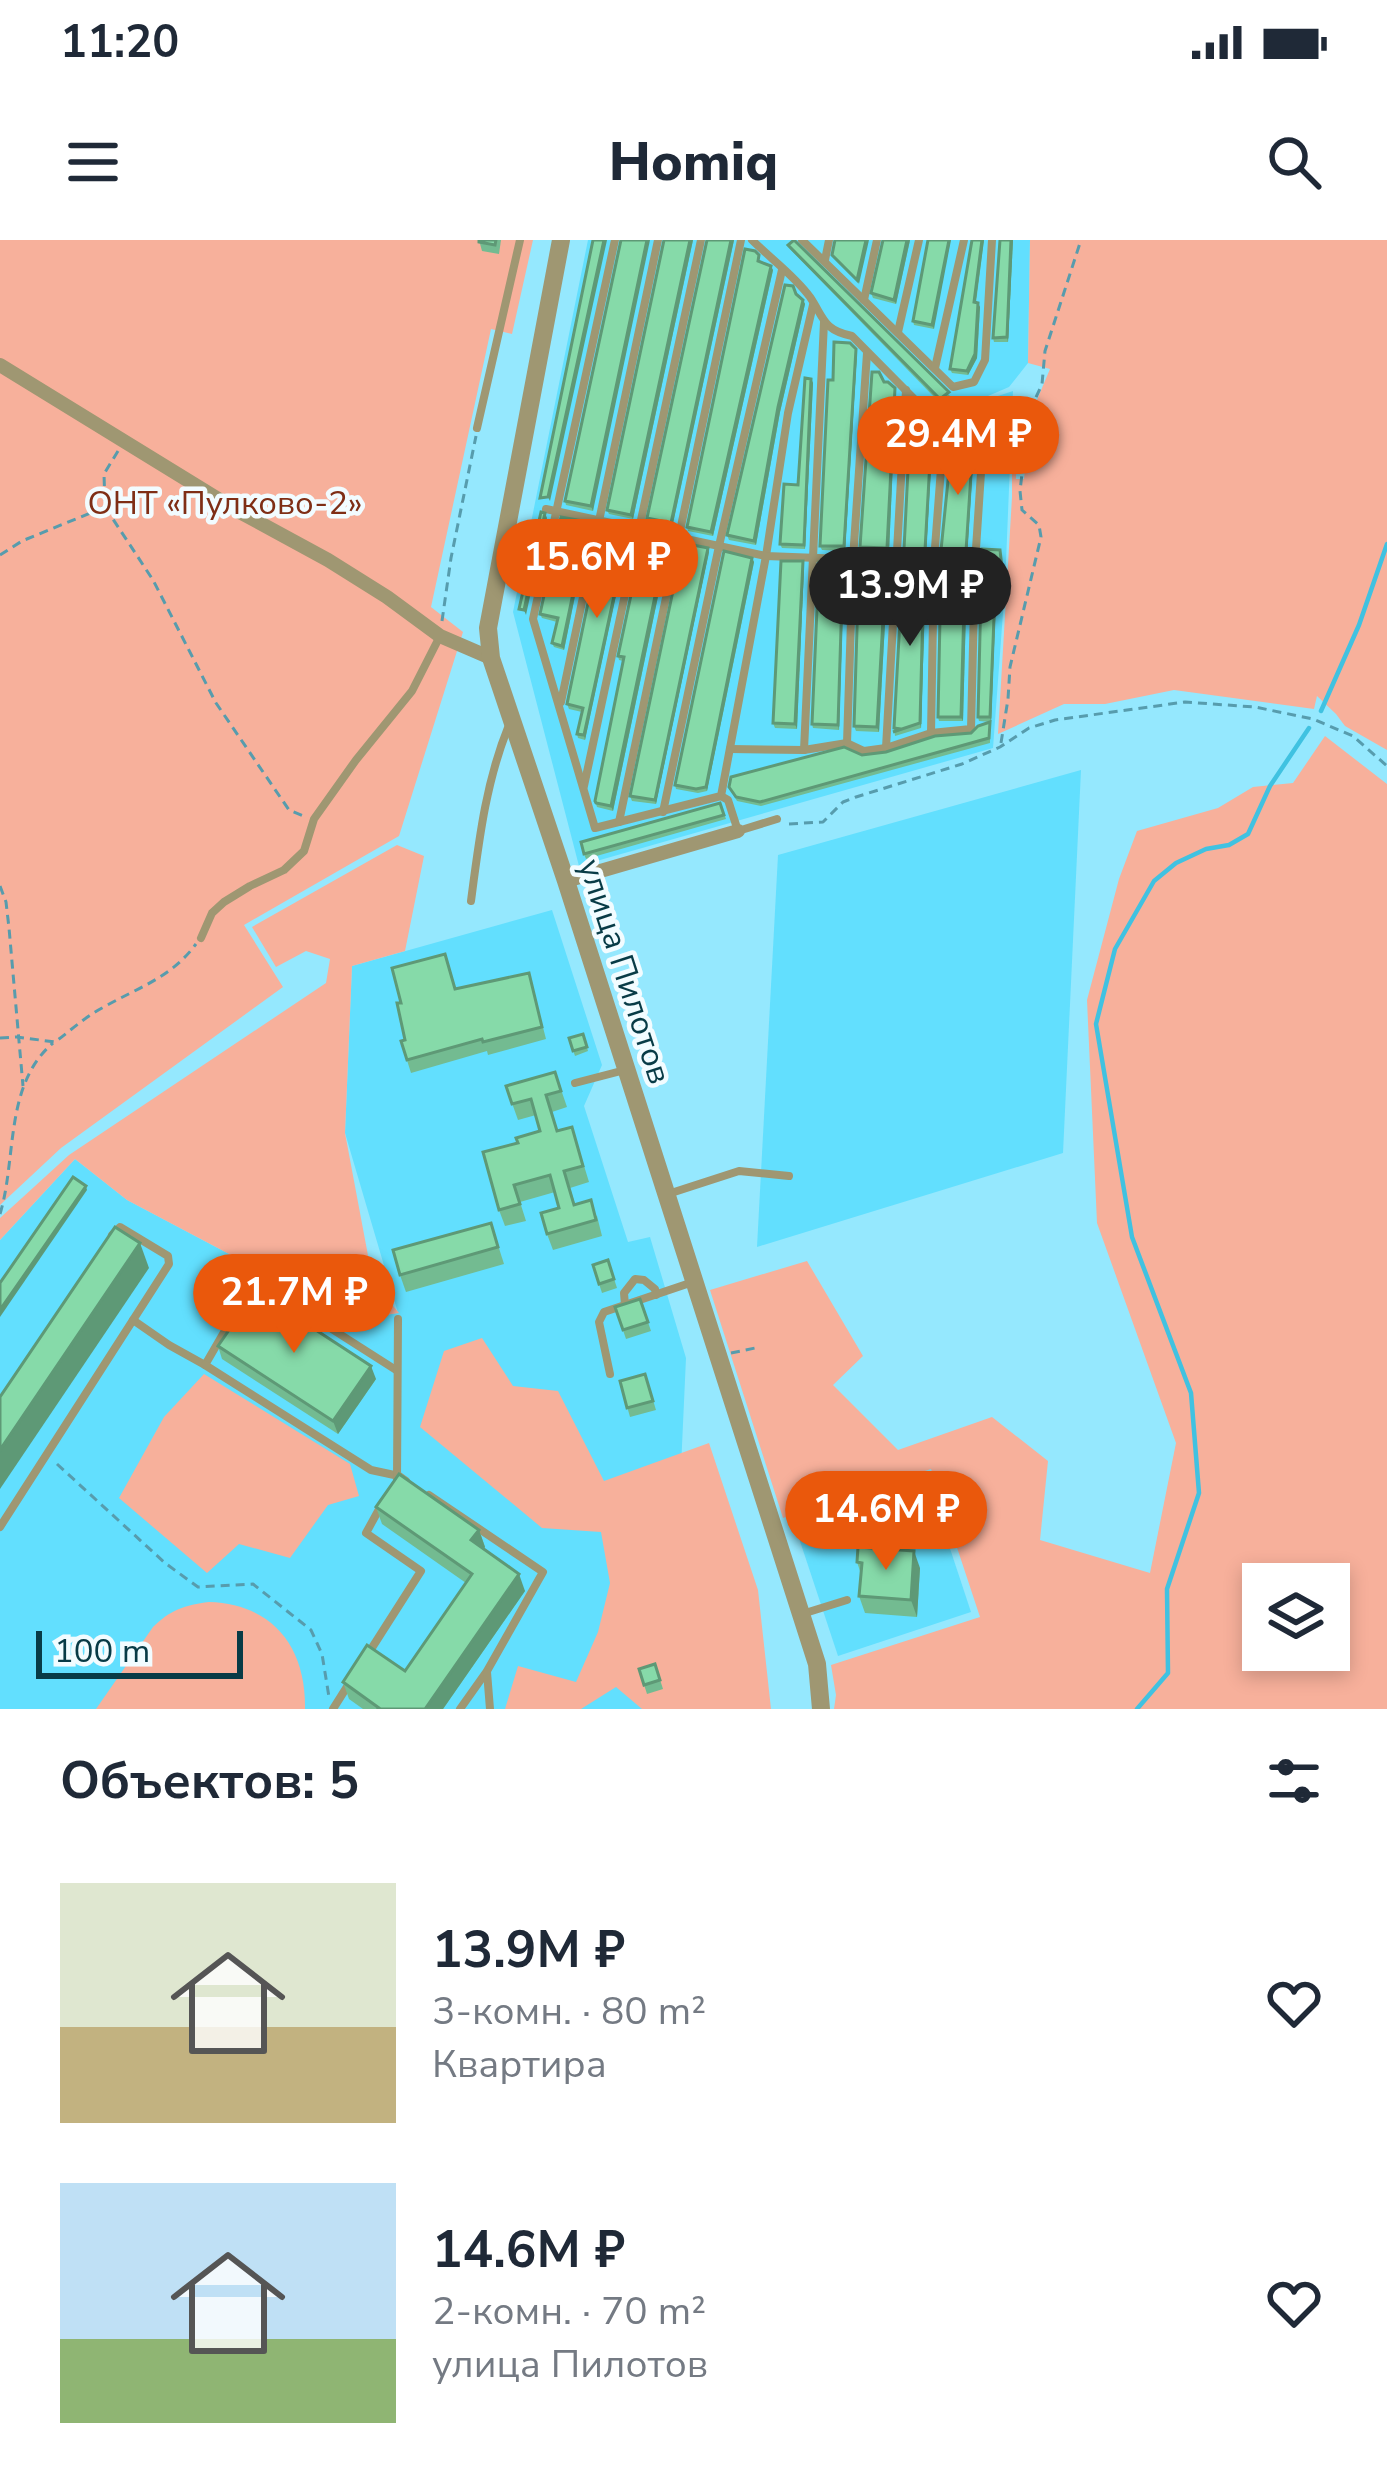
<!DOCTYPE html>
<html lang="ru">
<head>
<meta charset="utf-8">
<style>
  :root { --surface:#fff; --page:#f6f6f7; --text:#1f2937; --muted:#747a83; --accent:#ea580c }
  body { margin:0; font-family:"Nunito Sans",sans-serif; background:var(--page); color:var(--text); height:100vh; display:flex; flex-direction:column; font-size:45px; white-space:nowrap }
  * { box-sizing:border-box; margin:0 }
  p { font-size:39px; color:var(--muted) }
  .icon { flex:none; width:66px; height:66px; fill:none; stroke:currentColor; stroke-width:2; stroke-linecap:round; stroke-linejoin:round }
  .map { position:relative; height:1469px; overflow:hidden }
  .details { display:flex; flex-direction:column; background:var(--surface); flex:1 }
  .details>* { flex:none }
  .tools { position:absolute; left:1242px; top:1323px; display:grid; gap:24px }
  .tools a { display:grid; place-items:center; width:108px; height:108px; border-radius:0px; background:var(--surface); box-shadow:0 6px 18px #0003; font-size:60px }
  .scale { position:absolute; left:36px; bottom:30px; width:207px; box-sizing:border-box; padding-left:12px; border:6px solid #083b46; border-top:0; font-size:33px; line-height:42px; white-space:nowrap; color:#083b46; -webkit-text-stroke:9px #f2fcff; paint-order:stroke }
  .price { position:absolute; translate:-50% -102px; padding:0 27px; border-radius:42px; background:var(--accent); color:#fff; font-size:39px; line-height:78px; filter:drop-shadow(0 3px 6px #0008) }
  .price::after { content:''; position:absolute; left:50%; top:72px; width:36px; height:27px; margin-left:-18px; background:inherit; clip-path:polygon(0 0,100% 0,50% 100%) }
  .price.active { background:#222; color:#fff }
  ul { padding:0; list-style:none }
  li { display:flex; align-items:center; gap:36px; height:300px; padding:0 60px }
  li span { display:grid; place-items:center; flex:none; width:336px; height:240px; border-radius:0px; color:#555 }
  li>.icon { margin-inline-start:auto }
  span .icon { width:144px; height:144px; fill:#fffc; stroke-width:1 }
  li b { font-size:51px }
  h2 { display:flex; justify-content:space-between; align-items:center; height:144px; padding:0 60px; font-size:51px }
  .status { display:flex; justify-content:space-between; align-items:center; height:84px; padding:0 60px; background:var(--surface); direction:ltr }
  .status svg { height:33px; fill:currentColor }
  header { display:flex; justify-content:space-between; align-items:center; height:156px; padding:0 60px; background:var(--surface); font-size:54px; font-weight:800 }
  .map>svg:first-child { display:block }
  .built { fill:#62dffe }
  .green { fill:#f7b09b; fill-rule:evenodd }
  .lines { fill:none; stroke-linecap:round; stroke-linejoin:round }
  .stream { stroke:#40c2e1; stroke-width:4.5 }
  .path { stroke:#579cad; stroke-width:3; stroke-dasharray:9 6; stroke-linecap:butt }
  .service { stroke:#9f9772; stroke-width:8 }
  .minor { stroke:#9f9772; stroke-width:14 }
  .tertiary { stroke:#9f9772; stroke-width:18 }
  .wall { fill:#73bb91 }
  .shaded-wall { fill:#5e9976 }
  .building { fill:#86daa9; stroke:#5e9976; stroke-width:3 }
  .labels { text-anchor:middle; stroke-width:9; stroke-linejoin:round; paint-order:stroke }
  .park-label { font-size:33px; fill:#7f2e15; stroke:#f2fcff }
  .street-label { font-size:33px; fill:#083b46; stroke:#f2fcff }
</style>
</head>
<body>
<div class="status"><b>11:20</b><svg viewBox="0 0 49 12"><path d="M0 12V9h3v3zM5 12V6h3v6zM10 12V3h3v9zM15 12V0h3v12zM26 1h20v11H26zM47 4h2v5h-2z"/></svg></div>
<header><svg class="icon" aria-label="menu" viewBox="0 0 24 24"><path d="M4 6h16M4 12h16M4 18h16"/></svg>Homiq<svg class="icon" aria-label="search" viewBox="0 0 24 24"><circle cx="10" cy="10" r="6"/><path d="M15 15l6 6"/></svg></header>
<div class="map">
<svg width="1387" height="1469" viewBox="0 0 1387 1469">
  <rect width="100%" height="100%" fill="#95e8fe"/>
  <!-- built -->
  <g class="built">
    <path d="M588 0H1030L1028 123 1009 147 953 171 1013 151 1005 346 993 508 579 626 513 372Z"/>
    <path d="M1081 530 1063 913 757 1007 778 615Z"/>
    <path d="M552 670 602 825 584 866 628 1002 650 997 686 1118 670 1469H0V1000L75 919 127 960 248 1024 385 1075 398 1073 345 893 352 726Z"/>
    <path d="M927 1239 971 1372 838 1416 794 1283Z"/>
  </g>
  <!-- green -->
  <g class="green">
    <path d="M0 0H533L512 94 491 89 431 367 463 392 399 596 244 685 283 747 61 908 0 965Z"/>
    <path d="M1030 0H1387V510L1345 486 1336 474 1317 456 1314 469 1174 450 1105 464H1064L998 494 1012 257V196L1017 198 1016 239H1024L1031 174 1050 129 1028 123Z"/>
    <path d="M1325 496 1387 544V1469H834L836 1455 831 1425 980 1377 931 1229 783 1278 710 1050 807 1021 863 1116 833 1145 898 1210 992 1177 1048 1221 1040 1300 1150 1333 1176 1203 1097 983 1087 760 1119 639 1137 591 1218 568 1253 547 1293 543ZM1263 1344H1329V1410H1263Z"/>
    <path d="M397 605 424 616 405 711 352 726 345 893 373 1042 399 1073 385 1075 248 1024 127 960 75 919 0 1000V978L69 915 326 743 330 719 306 711 276 727 252 687Z"/>
    <path d="M482 1098 513 1146 558 1151 604 1241 709 1203 758 1350 771 1469H642L616 1447 581 1469H505L518 1426 576 1442 598 1392 610 1343 601 1292 542 1288 420 1187 444 1111Z"/>
    <path d="M204 1134 350 1224 359 1256 328 1265 290 1318 239 1304 207 1333 119 1258 164 1177Z"/>
    <path d="M209 1362C272 1364 306 1406 305 1469H96L153 1387C170 1370 185 1365 209 1362Z"/>
  </g>
  <g class="lines">
    <!-- stream -->
    <g class="stream">
      <path d="M1321 471 1359 385 1387 304"/>
      <path d="M1137 1469 1168 1433 1167 1349 1199 1253 1191 1153 1132 997 1096 784 1115 709 1154 641 1176 623 1206 609 1229 605 1248 594 1270 546 1309 488"/>
    </g>
    <!-- path -->
    <g class="path">
      <path d="M118 211 104 234 105 267 153 340 216 463 289 570 306 577"/>
      <path d="M0 315 22 301 105 267"/>
      <path d="M442 381 451 318 476 196"/>
      <path d="M1001 503 1008 459 1010 427 1041 297 1039 285 1022 270 1020 251 1029 173 1042 144 1045 111 1081 0"/>
      <path d="M789 584 823 582 843 562 856 557 962 524 1000 507 1029 488 1055 480 1185 462 1255 467 1313 479 1353 496 1387 526"/>
      <path d="M0 646 6 662 9 688 23 846"/>
      <path d="M0 798 17 797 55 802C70 791 85 777 102 768 137 748 171 738 196 704"/>
      <path d="M0 974C17 918 4 845 53 803"/>
      <path d="M731 1113 760 1107"/>
      <path d="M57 1224 165 1323 198 1347 253 1344 311 1390 322 1414 329 1457"/>
    </g>
    <!-- service -->
    <g class="service">
      <path d="M615 0 533 379 595 588 721 556 766 316 788 173 813 65"/>
      <path d="M802 0 953 147 974 142 985 120 992 0"/>
      <path d="M825 20 829 0"/>
      <path d="M864 60 877 0"/>
      <path d="M898 92 919 0"/>
      <path d="M935 128 964 0"/>
      <path d="M477 188 520 0"/>
      <path d="M546 269 766 316 975 324"/>
      <path d="M561 462 658 0"/>
      <path d="M931 493 934 321 944 189"/>
      <path d="M847 503 853 319 867 113"/>
      <path d="M886 508 906 150"/>
      <path d="M730 509 804 510 847 503 864 511 886 508 931 493 971 489 975 324 983 202 969 192 944 189 852 96C823 90 824 78 810 57 795 36 770 18 752 0"/>
      <path d="M804 510 824 82"/>
      <path d="M584 546 701 0"/>
      <path d="M721 556 728 560 738 591 777 579"/>
      <path d="M663 572 719 306 782 30"/>
      <path d="M619 582 741 0"/>
      <path d="M471 661C479 600 486 541 509 485"/>
      <path d="M201 698 212 673 224 662 250 646 284 630 304 611 314 579 356 520 412 451 439 398"/>
      <path d="M575 843 625 830"/>
      <path d="M668 954 739 931 789 936"/>
      <path d="M625 1065 624 1053 635 1039 644 1040 655 1049 656 1055"/>
      <path d="M133 1080 169 1105 205 1125 245 1056 252 1048 266 1047 396 1130"/>
      <path d="M205 1125 371 1230 399 1236 406 1241"/>
      <path d="M610 1134 599 1082 604 1072 693 1042"/>
      <path d="M397 1239 398 1079"/>
      <path d="M429 1255 543 1332 487 1431 460 1469"/>
      <path d="M0 1287 169 1024 168 1016 120 987 112 995"/>
      <path d="M802 1374 847 1360"/>
      <path d="M368 1414 421 1331 366 1293 383 1262"/>
      <path d="M487 1432 490 1469"/>
      <path d="M333 1469 350 1442"/>
    </g>
    <!-- minor -->
    <g class="minor">
      <path d="M0 125 236 270 328 320 387 357 440 396 491 418"/>
      <path d="M566 641 738 591"/>
    </g>
    <!-- tertiary -->
    <path class="tertiary" d="M561 0 488 388 491 418 566 641 817 1424 821 1469"/>
  </g>
  <!-- wall -->
  <g class="wall">
    <path d="M479 0H501L499 14 482 11Z"/>
    <path d="M621 0 593 271 566 265 565 261Z"/>
    <path d="M664 0H693L633 279 609 274 607 270Z"/>
    <path d="M707 0H734L672 288 649 283 647 278Z"/>
    <path d="M883 0H910L896 64 873 58 871 53Z"/>
    <path d="M928 0 934 89 914 85 913 81Z"/>
    <path d="M972 0H984L976 63 980 67 977 118 968 135 952 133 950 129Z"/>
    <path d="M1000 0H1013L1008 102H994L993 98Z"/>
    <path d="M788 5 950 156 941 164 790 9Z"/>
    <path d="M761 19 760 22 773 30 713 296 688 291 687 287Z"/>
    <path d="M796 54 803 60 805 64 780 172 756 305 729 300 727 295Z"/>
    <path d="M857 113 845 311 822 310 820 306 833 140Z"/>
    <path d="M811 139 813 143 805 309 782 308 780 304 798 245Z"/>
    <path d="M884 142 895 148 896 153 889 312 862 311 860 307Z"/>
    <path d="M911 170 922 179 919 181 933 190 926 314 905 313 904 309Z"/>
    <path d="M973 203 974 207 967 315H943L941 310Z"/>
    <path d="M589 287 564 410 554 407 552 403 557 382 542 378 540 374Z"/>
    <path d="M628 291 629 295 585 500 578 498 577 494 582 472 569 469 567 464Z"/>
    <path d="M669 304 613 571 597 567 595 561 623 421 619 420 618 416Z"/>
    <path d="M982 309 1000 310 1004 333 997 332 991 482 979 481 978 477Z"/>
    <path d="M709 312 656 564 632 561 630 556Z"/>
    <path d="M752 318 754 322 707 551 698 553 676 549 675 545Z"/>
    <path d="M803 321 804 326 797 489 775 488 773 483Z"/>
    <path d="M843 323 844 327 839 490 813 488 812 484Z"/>
    <path d="M924 326 926 330 921 488 895 496 894 488Z"/>
    <path d="M888 329 879 492 856 491 854 486Z"/>
    <path d="M967 332 963 481H939L938 477Z"/>
    <path d="M990 482V503L761 566 737 561 729 547 862 515 886 512 971 493Z"/>
    <path d="M720 563 726 579 586 619 584 614Z"/>
    <path d="M445 714 456 749 529 733 546 799 488 815 487 811 411 833 401 801 405 800 401 763Z"/>
    <path d="M583 794 588 811 575 816 569 798Z"/>
    <path d="M555 832 567 867 552 872 558 891 577 903 589 942 570 948 575 964 597 976 602 996 553 1010 547 994 559 968 555 952 520 962 526 981 505 986 499 970 518 903 540 891 536 875 518 880 506 846Z"/>
    <path d="M491 983 504 1024 406 1052 400 1035Z"/>
    <path d="M608 1020 617 1048 602 1053 593 1025Z"/>
    <path d="M640 1059 651 1091 626 1099 615 1067Z"/>
    <path d="M218 1106 376 1139 338 1194 222 1119Z"/>
    <path d="M645 1134 656 1170 630 1177 620 1141Z"/>
    <path d="M376 1267 479 1290 485 1307 483 1309 525 1351 443 1469H363L349 1459 343 1442 405 1431 466 1343 382 1284Z"/>
    <path d="M857 1322 920 1328 917 1377 865 1373 859 1356 861 1334Z"/>
    <path d="M655 1424 663 1449 647 1454 639 1429Z"/>
  </g>
  <!-- shaded-wall -->
  <g class="shaded-wall">
    <path d="M604 0H607L550 261 548 257Z"/>
    <path d="M647 0H650L593 271 591 266Z"/>
    <path d="M690 0H693L633 279 631 275Z"/>
    <path d="M731 0H734L672 288 671 283Z"/>
    <path d="M866 0H869L859 44 857 40Z"/>
    <path d="M907 0H910L896 64 894 60Z"/>
    <path d="M949 0H951L934 89 932 85Z"/>
    <path d="M982 0H984L975 67 974 62Z"/>
    <path d="M1011 0H1013L1008 102 1007 97Z"/>
    <path d="M771 26 773 30 713 296 711 292Z"/>
    <path d="M803 60 805 64 780 172 756 305 754 301 778 167Z"/>
    <path d="M978 63 980 67 977 118 968 135 967 131Z"/>
    <path d="M856 109 857 113 845 311 844 306Z"/>
    <path d="M811 139 813 143 805 309 804 305Z"/>
    <path d="M895 148 896 153 889 312 887 308Z"/>
    <path d="M932 185 933 190 926 314 925 310Z"/>
    <path d="M973 203 974 207 967 315 966 311Z"/>
    <path d="M545 273 547 278 526 375 524 370Z"/>
    <path d="M588 282 589 287 564 410 562 406Z"/>
    <path d="M628 291 629 295 585 500 584 495Z"/>
    <path d="M667 299 669 304 613 571 611 566Z"/>
    <path d="M708 308 709 312 656 564 655 560Z"/>
    <path d="M752 318 754 322 707 551 706 547Z"/>
    <path d="M803 321 804 326 797 489 795 484Z"/>
    <path d="M843 323 844 327 839 490 838 485Z"/>
    <path d="M886 325 888 329 879 492 877 487Z"/>
    <path d="M924 326 926 330 921 488 920 483Z"/>
    <path d="M965 328 967 332 963 481 961 477Z"/>
    <path d="M996 328 997 332 991 482 990 477Z"/>
    <path d="M86 946 87 950 0 1077V1070Z"/>
    <path d="M140 1003 149 1028 0 1249V1210Z"/>
    <path d="M371 1126 376 1139 338 1194 333 1181Z"/>
    <path d="M479 1290 485 1307 478 1317 471 1300Z"/>
    <path d="M914 1311 920 1328 917 1377 911 1360Z"/>
    <path d="M519 1334 525 1351 443 1469H425Z"/>
  </g>
  <!-- building -->
  <g class="building">
    <path d="M479 0H496L495 5 479 2Z"/>
    <path d="M593 0H604L548 257 540 258Z"/>
    <path d="M621 0H647L591 266 565 261Z"/>
    <path d="M664 0H690L631 275 607 270Z"/>
    <path d="M707 0H731L671 283 647 278Z"/>
    <path d="M794 0 949 152 940 159 788 5Z"/>
    <path d="M835 0H866L857 40 832 15Z"/>
    <path d="M883 0H907L894 60 871 53Z"/>
    <path d="M928 0H949L932 85 913 81Z"/>
    <path d="M972 0H982L974 62 978 63 975 114 967 131 950 129Z"/>
    <path d="M1000 0H1011L1007 97 993 98Z"/>
    <path d="M745 9 755 11 759 15 758 21 771 26 711 292 687 287Z"/>
    <path d="M785 45 793 46 796 54 803 60 778 167 754 301 727 295Z"/>
    <path d="M834 102 850 103 856 109 844 306H820L828 140H833Z"/>
    <path d="M872 132H879L884 142H888L895 148 887 308 860 307Z"/>
    <path d="M805 138 811 139 804 305 780 304 784 244 798 245Z"/>
    <path d="M911 170 921 174 912 181 928 182 932 185 925 310 904 309Z"/>
    <path d="M952 201 973 203 966 311 941 310Z"/>
    <path d="M541 272 545 273 524 370 519 369Z"/>
    <path d="M561 277 588 282 562 406 552 403 558 378 540 374Z"/>
    <path d="M604 286 628 291 584 495 577 494 583 468 567 464Z"/>
    <path d="M644 294 667 299 611 566 596 563 595 561 624 417 618 416Z"/>
    <path d="M683 303 708 308 655 560 630 556Z"/>
    <path d="M982 309 1000 310 1002 328H996L990 477H978Z"/>
    <path d="M724 311 752 318 706 547 696 549 675 545Z"/>
    <path d="M781 321H803L795 484 773 483Z"/>
    <path d="M819 322 843 323 838 485 812 484Z"/>
    <path d="M859 324 886 325 877 487 854 486Z"/>
    <path d="M903 325 924 326 920 483 893 492 901 489 894 488Z"/>
    <path d="M941 327 965 328 961 477H938Z"/>
    <path d="M990 482 989 498 760 562 736 557 729 547 731 537 844 507 862 515 886 512 935 496 971 493 978 486Z"/>
    <path d="M720 563 724 575 584 614 581 602Z"/>
    <path d="M445 714 455 749 529 733 542 787 483 802 482 799 407 820 401 801 405 800 397 763H401L392 728Z"/>
    <path d="M583 794 587 807 573 811 569 798Z"/>
    <path d="M555 832 561 851 546 855 557 891 572 887 583 926 564 931 574 965 591 960 596 980 547 994 541 973 559 968 550 935 514 945 520 964 499 970 483 912 518 903 516 898 540 891 531 859 512 864 506 846Z"/>
    <path d="M73 937 86 946 0 1070V1043Z"/>
    <path d="M491 983 498 1007 400 1035 393 1010Z"/>
    <path d="M115 987 140 1003 0 1210V1157Z"/>
    <path d="M608 1020 614 1039 599 1044 593 1025Z"/>
    <path d="M256 1051 371 1126 333 1181 218 1106Z"/>
    <path d="M640 1059 648 1082 623 1090 615 1067Z"/>
    <path d="M645 1134 653 1161 627 1168 620 1141Z"/>
    <path d="M399 1234 479 1290 471 1300 519 1334 425 1469H378L379 1468 343 1442 367 1405 405 1431 472 1334 376 1267Z"/>
    <path d="M858 1307 914 1311 911 1360 859 1356 862 1323 857 1322Z"/>
    <path d="M655 1424 660 1440 644 1445 639 1429Z"/>
  </g>
  <g class="labels">
    <!-- park labels -->
    <g class="park-label">
      <text x="225" y="274">ОНТ «Пулково-2»</text>
    </g>
    <!-- street labels -->
    <g class="street-label">
      <text transform="translate(626 731) rotate(72)" y="12">улица Пилотов</text>
    </g>
  </g>
</svg>
<div class="tools">
<a><svg class="icon" aria-label="layers" viewBox="0 0 24 24"><path d="M12 4l9 5-9 5-9-5zM3 14l9 5 9-5"/></svg></a>
</div>
<div class="scale">100 m</div>
<b class="price" style="left:958px;top:258px">29.4M ₽</b>
<b class="price" style="left:597px;top:381px">15.6M ₽</b>
<b class="price active" style="left:910px;top:409px">13.9M ₽</b>
<b class="price" style="left:294px;top:1116px">21.7M ₽</b>
<b class="price" style="left:886px;top:1333px">14.6M ₽</b>
</div>
<section class="details">
<h2>Объектов: 5<svg class="icon" aria-label="filters" viewBox="0 0 24 24"><path d="M4 7h16M4 17h16"/><circle cx="9" cy="7" r="2"/><circle cx="15" cy="17" r="2"/></svg></h2>
<ul>
<li><span style="background:linear-gradient(#dfe7d0 60%,#c2b280 0)"><svg class="icon" aria-label="home" viewBox="0 0 24 24"><path d="M3 11l9-7 9 7M6 9v11h12V9"/></svg></span><div><b>13.9M ₽</b><p>3-комн. · 80 m²</p><p>Квартира</p></div><svg class="icon" aria-label="heart" viewBox="0 0 24 24"><path d="M12 20l-8-8c-3-5 5-10 8-4 3-6 11-1 8 4z"/></svg></li>
<li><span style="background:linear-gradient(#bfe0f5 65%,#8fb573 0)"><svg class="icon" aria-label="home" viewBox="0 0 24 24"><path d="M3 11l9-7 9 7M6 9v11h12V9"/></svg></span><div><b>14.6M ₽</b><p>2-комн. · 70 m²</p><p>улица Пилотов</p></div><svg class="icon" aria-label="heart" viewBox="0 0 24 24"><path d="M12 20l-8-8c-3-5 5-10 8-4 3-6 11-1 8 4z"/></svg></li>
</ul>
</section>
</body>
</html>
